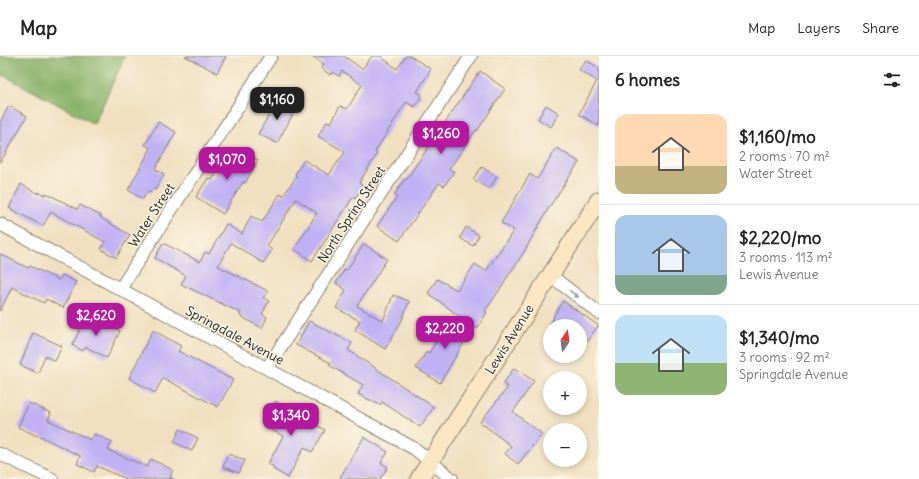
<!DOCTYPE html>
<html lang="en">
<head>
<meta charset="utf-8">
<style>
  :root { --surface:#fff; --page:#f6f6f6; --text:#222; --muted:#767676; --line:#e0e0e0; --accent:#b5179e }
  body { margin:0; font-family:Delius,sans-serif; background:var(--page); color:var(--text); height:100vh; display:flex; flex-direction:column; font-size:15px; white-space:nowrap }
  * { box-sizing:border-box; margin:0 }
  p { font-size:13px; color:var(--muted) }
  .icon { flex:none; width:22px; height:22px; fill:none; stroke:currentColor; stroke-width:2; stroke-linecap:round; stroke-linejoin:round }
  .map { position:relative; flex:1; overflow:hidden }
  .sheet { display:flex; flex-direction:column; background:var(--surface); width:320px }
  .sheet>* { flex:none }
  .needle { width:26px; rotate:14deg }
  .fabs { position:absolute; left:543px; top:263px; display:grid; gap:8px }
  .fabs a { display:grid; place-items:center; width:44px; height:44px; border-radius:50%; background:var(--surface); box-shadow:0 2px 6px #0003; font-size:20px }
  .price { position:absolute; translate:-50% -34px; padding:0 9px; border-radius:8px; background:var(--accent); color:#fff; font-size:13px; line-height:26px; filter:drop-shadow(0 1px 2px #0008) }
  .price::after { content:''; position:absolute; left:50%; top:24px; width:12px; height:9px; margin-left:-6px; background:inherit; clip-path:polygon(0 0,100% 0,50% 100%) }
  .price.active { background:#222; color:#fff }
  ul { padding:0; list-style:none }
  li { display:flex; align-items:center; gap:12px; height:100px; padding:0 16px }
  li+li { border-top:1px solid var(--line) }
  li span { display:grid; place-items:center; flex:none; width:112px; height:80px; border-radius:12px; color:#555 }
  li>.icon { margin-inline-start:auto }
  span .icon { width:48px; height:48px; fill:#fffc; stroke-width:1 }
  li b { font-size:17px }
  h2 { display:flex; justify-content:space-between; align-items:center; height:48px; padding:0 16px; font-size:17px }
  header { display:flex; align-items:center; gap:24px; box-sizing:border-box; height:56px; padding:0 20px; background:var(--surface); border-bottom:1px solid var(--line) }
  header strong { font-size:19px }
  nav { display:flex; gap:22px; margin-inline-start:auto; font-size:14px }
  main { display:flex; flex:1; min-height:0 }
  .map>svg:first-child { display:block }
  .forest { fill:#8ab36a; stroke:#536843 }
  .building { fill:#c0b1f5 }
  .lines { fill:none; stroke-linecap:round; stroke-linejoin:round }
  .minor-casing { stroke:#867e6e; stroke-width:14 }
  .secondary-casing { stroke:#867e6e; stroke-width:19 }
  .minor { stroke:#fff; stroke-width:12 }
  .secondary { stroke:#fbe6c4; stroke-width:17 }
  .oneway { fill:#999 }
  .labels { text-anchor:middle; stroke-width:3; stroke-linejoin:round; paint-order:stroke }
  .street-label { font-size:13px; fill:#1c1c1c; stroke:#fcf5e5 }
</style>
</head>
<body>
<header>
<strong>Map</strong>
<nav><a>Map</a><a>Layers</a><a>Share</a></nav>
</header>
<main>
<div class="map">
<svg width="599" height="423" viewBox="0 0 599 423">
  <rect width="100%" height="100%" fill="#fcf5e5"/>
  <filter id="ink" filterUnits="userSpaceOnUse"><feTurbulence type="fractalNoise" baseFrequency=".025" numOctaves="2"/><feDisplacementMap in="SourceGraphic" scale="8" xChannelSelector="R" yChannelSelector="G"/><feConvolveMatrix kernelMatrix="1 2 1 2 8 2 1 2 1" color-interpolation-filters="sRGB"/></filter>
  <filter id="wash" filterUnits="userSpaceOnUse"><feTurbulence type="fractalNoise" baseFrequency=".012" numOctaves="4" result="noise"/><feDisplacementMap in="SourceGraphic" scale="16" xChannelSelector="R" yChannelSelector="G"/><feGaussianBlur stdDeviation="0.9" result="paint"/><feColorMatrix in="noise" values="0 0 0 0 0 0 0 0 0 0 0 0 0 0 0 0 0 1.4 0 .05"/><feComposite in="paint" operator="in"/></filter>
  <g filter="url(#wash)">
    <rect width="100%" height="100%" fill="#f0e0c0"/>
    <!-- forest -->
    <path class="forest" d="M0 0H125L94 68 3 19 0 21Z"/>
    <g id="blocks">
      <!-- building -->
      <g class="building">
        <path d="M185 0H226L217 17Z"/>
        <path d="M312 0H344L362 13 372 0H380L397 13 406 0H410L431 13 417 36 422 39 415 51 406 46 375 96 377 98 359 127 363 130 355 142 353 141 312 205 294 193 317 157 296 143 267 190 272 194 263 207 231 187 218 210 268 235 263 242 269 245 262 258 267 261 262 272 240 260 241 257 181 228 186 220 155 202 163 187 200 206 205 196 209 198 226 168 242 178 251 160 262 166 280 138 283 140 297 120 295 118 304 104 329 119 345 96 318 80 327 65 331 67 340 50 347 53 362 29 342 15 339 20 333 16 330 19 321 12 324 8Z"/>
        <path d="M586 4 599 12V70L579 58 597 25 579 14Z"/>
        <path d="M480 15 505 33 477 75 476 74 449 113 454 116 444 130 439 127 399 185 377 170 397 141 394 139 405 123 406 124Z"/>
        <path d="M278 43 296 53 277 87 258 78Z"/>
        <path d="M546 49 559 57 551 71 538 63Z"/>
        <path d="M9 50 27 60 0 107V66Z"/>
        <path d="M158 66 176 76 155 113 164 118 156 133H153L150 137 147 136 143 143 128 134 151 92 145 89Z"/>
        <path d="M557 92 579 106 548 153 524 196 504 226H505L485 255 487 256 477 273 428 237 437 223 457 234 475 208 486 215 514 174 501 167 530 118 537 123Z"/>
        <path d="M240 94 258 104 245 127 243 126 223 158 196 141 208 122 212 124 229 95 237 99Z"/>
        <path d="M482 111 497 121 489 133 473 123Z"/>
        <path d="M21 128 38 138 39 136 44 139 46 137 77 153 80 149 101 160V162L130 179 116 202 101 193 105 186 51 156 43 170 9 152Z"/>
        <path d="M466 171 479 179 473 190 460 182Z"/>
        <path d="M364 188 387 203 357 250 383 265 393 239 409 245 402 264 385 293 355 274 360 265 336 252 346 234 336 227 345 213 347 214Z"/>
        <path d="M0 198 28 212 30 210 59 224 62 219 76 226 63 252 46 243 44 247 12 231 0 255Z"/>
        <path d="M563 245 599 270H598L587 285 580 280V270H549L554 262 553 261Z"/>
        <path d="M88 258 120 275 107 302 86 291 83 295 72 289Z"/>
        <path d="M450 262 473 271 440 327 416 312 427 295 429 297Z"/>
        <path d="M309 265 352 287 348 294 434 351 420 371 382 346 380 349 358 338 363 329 329 309 331 307 296 289Z"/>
        <path d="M153 274 181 290 178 295 233 324 218 351 163 322 155 337 129 322Z"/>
        <path d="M33 277 62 290 55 305 45 300 38 317 20 309Z"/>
        <path d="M514 312 534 325 513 356 542 378 518 408 505 398 511 390 480 366 508 331 503 328Z"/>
        <path d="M275 345 325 374 312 396 304 391 288 422 273 413 274 411 268 408 283 380 268 372 269 369 263 366Z"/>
        <path d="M29 347 51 357 48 364 91 384 94 378 112 386 108 394 147 411 151 403 173 414 170 421 174 423H126L97 410 94 416 77 408 80 400 38 379 37 380 18 371Z"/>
        <path d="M180 373 198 382 192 395 174 386Z"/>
        <path d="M364 381 388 396 381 407 388 411 380 423H339Z"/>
        <path d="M228 398 245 404 239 417 223 411Z"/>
      </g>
    </g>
  </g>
  <g filter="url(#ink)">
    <use href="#blocks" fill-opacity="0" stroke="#867e6e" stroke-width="1"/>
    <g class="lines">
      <!-- minor casing -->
      <g class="minor-casing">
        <g id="minor">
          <path d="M0 168 395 382 415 393 452 423"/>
          <path d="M550 219 599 257"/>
          <path d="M120 233 271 0"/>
          <path d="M267 312 471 0"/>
          <path d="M0 398 52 423"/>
        </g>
      </g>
      <!-- secondary casing -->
      <g class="secondary-casing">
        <path id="secondary" d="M419 423 599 144"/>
      </g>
      <!-- minor -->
      <use href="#minor" class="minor"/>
      <!-- secondary -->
      <use href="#secondary" class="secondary"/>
    </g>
    <!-- one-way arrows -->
    <defs><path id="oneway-solid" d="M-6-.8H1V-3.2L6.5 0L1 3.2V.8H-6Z"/></defs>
    <use class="oneway" href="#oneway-solid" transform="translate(574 238) rotate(38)"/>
  </g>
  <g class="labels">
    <!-- street labels -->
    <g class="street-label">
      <text transform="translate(351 158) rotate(-57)" y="5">North Spring Street</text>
      <text transform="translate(151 159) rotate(-57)" y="5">Water Street</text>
      <text transform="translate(235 279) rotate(28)" y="5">Springdale Avenue</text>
      <text transform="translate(509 283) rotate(-58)" y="5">Lewis Avenue</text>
    </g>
  </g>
</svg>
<div class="fabs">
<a><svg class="needle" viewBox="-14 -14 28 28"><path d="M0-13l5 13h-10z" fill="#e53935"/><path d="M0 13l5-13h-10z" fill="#767676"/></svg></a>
<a>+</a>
<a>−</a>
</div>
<b class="price active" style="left:277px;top:65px">$1,160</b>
<b class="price" style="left:441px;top:99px">$1,260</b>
<b class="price" style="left:227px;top:125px">$1,070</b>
<b class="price" style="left:96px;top:281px">$2,620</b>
<b class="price" style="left:445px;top:294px">$2,220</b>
<b class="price" style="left:291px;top:381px">$1,340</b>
</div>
<section class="sheet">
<h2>6 homes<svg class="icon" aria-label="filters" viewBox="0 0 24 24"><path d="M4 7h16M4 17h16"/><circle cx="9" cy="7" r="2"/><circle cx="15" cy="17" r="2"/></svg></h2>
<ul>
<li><span style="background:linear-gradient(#ffd9b3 65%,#c2b280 0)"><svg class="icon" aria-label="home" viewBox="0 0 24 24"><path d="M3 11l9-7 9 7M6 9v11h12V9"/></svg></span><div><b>$1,160/mo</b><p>2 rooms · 70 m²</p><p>Water Street</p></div></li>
<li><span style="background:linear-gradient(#a9c7e8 75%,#7fa58c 0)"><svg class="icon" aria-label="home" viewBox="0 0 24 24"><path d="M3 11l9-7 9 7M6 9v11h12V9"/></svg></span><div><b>$2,220/mo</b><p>3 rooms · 113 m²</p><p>Lewis Avenue</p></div></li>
<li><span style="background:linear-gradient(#bfe0f5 60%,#8fb573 0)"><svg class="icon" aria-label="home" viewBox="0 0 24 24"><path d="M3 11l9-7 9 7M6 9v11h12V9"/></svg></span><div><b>$1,340/mo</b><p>3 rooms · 92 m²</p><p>Springdale Avenue</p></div></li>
</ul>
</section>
</main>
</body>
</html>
